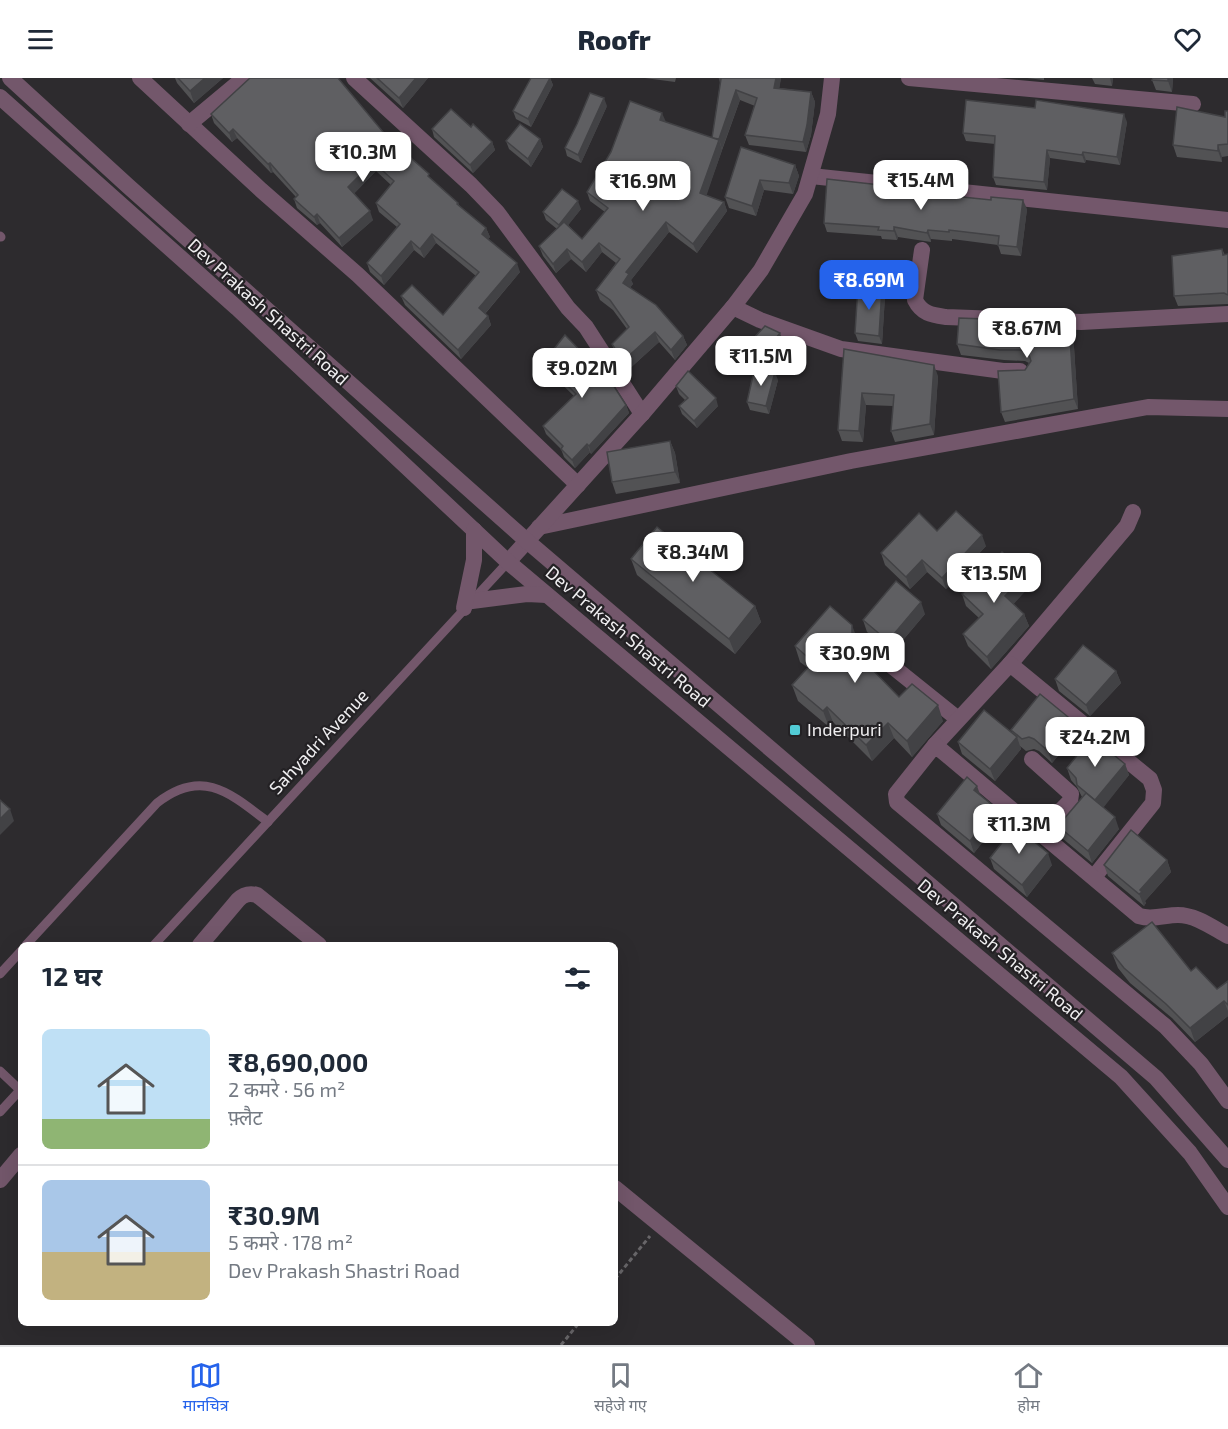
<!DOCTYPE html>
<html lang="hi">
<head>
<meta charset="utf-8">
<style>
  :root { --surface:#fff; --page:#f6f6f7; --text:#1f2937; --muted:#747a83; --line:#e0e1e3; --accent:#2563eb }
  body { margin:0; font-family:"Exo 2","Noto Sans Devanagari",sans-serif; background:var(--page); color:var(--text); height:100vh; display:flex; flex-direction:column; font-size:22px; white-space:nowrap }
  * { box-sizing:border-box; margin:0 }
  p { font-size:20px; color:var(--muted) }
  .icon { flex:none; width:33px; height:33px; fill:none; stroke:currentColor; stroke-width:2; stroke-linecap:round; stroke-linejoin:round }
  .map { position:relative; flex:1; overflow:hidden }
  .panel { position:absolute; left:18px; top:864px; width:600px; height:384px; display:flex; flex-direction:column; background:var(--surface); border-radius:9px; box-shadow:0 6px 24px #0002 }
  .panel>* { flex:none }
  .price { position:absolute; translate:-50% -51px; padding:0 14px; border-radius:12px; background:#fff; color:#222; font-size:20px; line-height:39px; filter:drop-shadow(0 2px 3px #0008) }
  .price::after { content:''; position:absolute; left:50%; top:36px; width:18px; height:14px; margin-left:-9px; background:inherit; clip-path:polygon(0 0,100% 0,50% 100%) }
  .price.current { background:var(--accent); color:#fff }
  ul { padding:0; list-style:none }
  li { display:flex; align-items:center; gap:18px; height:150px; padding:0 24px }
  li+li { border-top:2px solid var(--line) }
  li span { display:grid; place-items:center; flex:none; width:168px; height:120px; border-radius:9px; color:#555 }
  li>.icon { margin-inline-start:auto }
  span .icon { width:72px; height:72px; fill:#fffc; stroke-width:1 }
  li b { font-size:26px }
  h2 { display:flex; justify-content:space-between; align-items:center; height:72px; padding:0 24px; font-size:26px }
  header { display:flex; justify-content:space-between; align-items:center; height:78px; padding:0 24px; background:var(--surface); font-size:27px; font-weight:800 }
  .tab-bar { display:flex; justify-content:space-around; align-items:center; height:84px; border-top:2px solid var(--line); background:var(--surface); font-size:16px; color:var(--muted) }
  .tab-bar a { display:grid; justify-items:center; gap:3px }
  .tab-bar .current { color:var(--accent) }
  .map>svg:first-child { display:block }
  .lines { fill:none; stroke-linecap:round; stroke-linejoin:round }
  .path { stroke:#686669; stroke-width:3; stroke-dasharray:4.5 3; stroke-linecap:butt }
  .service { stroke:#73576b; stroke-width:9 }
  .minor { stroke:#73576b; stroke-width:16 }
  .tertiary { stroke:#73576b; stroke-width:16 }
  .wall { fill:#525254 }
  .shaded-wall { fill:#424245 }
  .building { fill:#5f5f62; stroke:#424245; stroke-width:1.5 }
  .poi-dot { fill:#52ccd6; stroke:#232124; stroke-width:2 }
  .labels { text-anchor:middle; stroke-width:4.5; stroke-linejoin:round; paint-order:stroke }
  .street-label { font-size:18px; fill:#f0eff1; stroke:#232124 }
  .poi-label { font-size:18px; fill:#f0eff1; stroke:#232124; text-anchor:start }
</style>
</head>
<body>
<header><svg class="icon" aria-label="menu" viewBox="0 0 24 24"><path d="M4 6h16M4 12h16M4 18h16"/></svg>Roofr<svg class="icon" aria-label="heart" viewBox="0 0 24 24"><path d="M12 20l-8-8c-3-5 5-10 8-4 3-6 11-1 8 4z"/></svg></header>
<div class="map">
<svg width="1228" height="1267" viewBox="0 0 1228 1267">
  <rect width="100%" height="100%" fill="#2d2b2e"/>
  <g class="lines">
    <!-- path -->
    <g class="path">
      <path d="M615 1201 650 1158"/>
      <path d="M561 1267 579 1245"/>
    </g>
    <!-- service -->
    <g class="service">
      <path d="M0 158 1 159"/>
      <path d="M26 867 157 725C202 690 229 714 268 744"/>
      <path d="M154 867 508 484"/>
      <path d="M0 896 21 873"/>
      <path d="M0 993 20 1012"/>
      <path d="M0 1034 21 1011"/>
    </g>
    <!-- minor -->
    <g class="minor">
      <path d="M140 0 261 112 358 197 578 407"/>
      <path d="M354 0 471 107 497 134 568 230 586 249 642 336"/>
      <path d="M909 0 1193 26"/>
      <path d="M189 46 244 0"/>
      <path d="M811 98 1228 142"/>
      <path d="M922 172 915 222C922 236 932 237 946 239L1081 244 1228 236"/>
      <path d="M733 229 760 242 841 271 1003 293H1020"/>
      <path d="M539 449 851 383 1148 329 1228 331"/>
      <path d="M508 484 642 336 733 229 761 192 805 116 828 36 832 0"/>
      <path d="M867 568 958 641"/>
      <path d="M1010 586 1127 448 1133 434"/>
      <path d="M935 667 1010 586 1150 701 1154 712 1153 725 1094 799"/>
      <path d="M1032 681 1071 716 1070 723 1040 754"/>
      <path d="M1228 858C1213 850 1196 837 1178 837 1165 837 1152 842 1139 838L935 667 896 716 897 724 1165 948 1201 986 1228 1023"/>
      <path d="M200 867 238 822C244 816 249 815 257 817L319 867"/>
      <path d="M0 1102 21 1077"/>
      <path d="M615 1110 807 1267"/>
    </g>
    <!-- tertiary -->
    <g class="tertiary">
      <path d="M10 0 128 108 527 463 1156 1000 1228 1082"/>
      <path d="M0 19 237 230 508 484 1121 999 1190 1075 1228 1129"/>
      <path d="M472 523 527 516 547 517"/>
      <path d="M464 530 474 482V452"/>
    </g>
  </g>
  <!-- wall -->
  <g class="wall">
    <path d="M175 0H223L194 25 177 5Z"/>
    <path d="M370 0H428L403 30Z"/>
    <path d="M550 0 553 7 531 49 516 41 513 33Z"/>
    <path d="M645 0H676L675 4Z"/>
    <path d="M719 0H781L779 10 811 14 815 24 811 57 806 74 749 67 745 57 755 28 740 22 706 117 724 124 727 133 697 175 669 154 631 202 633 206 630 209 683 258 687 267 675 282 659 264 627 293 615 275 612 266 627 251 613 232 600 222 596 212 616 185 602 174 586 194 571 181 556 195 543 178 539 168 557 151 546 142 543 134 581 131 568 147 582 161 605 134 590 123 587 114 666 44 712 60 720 5Z"/>
    <path d="M1027 0H1044V2Z"/>
    <path d="M1092 0H1113L1112 8 1095 6Z"/>
    <path d="M1173 0 1172 14 1156 12 1152 2Z"/>
    <path d="M607 28 581 85 567 78 565 70Z"/>
    <path d="M1228 33V78L1222 79V84L1177 79 1173 67 1225 39Z"/>
    <path d="M211 36 388 60 406 70 409 78 431 101 458 125 460 129 486 150 490 159 488 161 520 194 485 236 488 238 491 247 461 281 405 227 401 218 443 237 476 198 436 165 424 180 414 172 384 207 370 194 367 185 397 149 379 134 376 125 391 107 376 93 354 115 373 142 342 169 320 145 317 147 297 130 294 121 296 119 273 94 271 95 237 60 232 64 214 45Z"/>
    <path d="M1127 44 1120 87 1086 82 1085 85 1050 80 1047 112 996 107 993 99 995 66 966 63 963 55Z"/>
    <path d="M471 49 492 64 495 72 473 95 434 59 432 51Z"/>
    <path d="M540 61 543 69 531 89 509 71 506 63Z"/>
    <path d="M741 69 795 87 799 98 793 116 764 112 756 138 729 130 725 119Z"/>
    <path d="M953 116 954 118 1027 131 1021 178 1001 176 998 167 952 161V163L931 161V164L898 159 897 162 882 161 881 158 827 154 824 145Z"/>
    <path d="M1222 171 1225 177 1228 176V226L1178 228 1174 218Z"/>
    <path d="M882 210 885 218 882 266 858 263 855 255Z"/>
    <path d="M1069 244 1073 254 1078 331 1005 344 1001 334 1029 285 1025 283 1004 282 961 277 957 266Z"/>
    <path d="M753 261 783 263 769 280 756 269Z"/>
    <path d="M844 271 938 298 934 357 895 364 891 353 893 328 866 327 863 364 842 363 838 352Z"/>
    <path d="M544 284 626 327 629 335 591 376 590 374 575 390 564 379 561 371 546 356 543 348 574 318 547 292Z"/>
    <path d="M778 302 769 336 750 332 747 324Z"/>
    <path d="M676 308 718 328 697 350 682 336 679 328 685 322 679 316Z"/>
    <path d="M670 363 675 375 680 405 616 416 612 404Z"/>
    <path d="M986 468 946 511 927 494 910 511 885 487 881 475Z"/>
    <path d="M631 481 755 528 761 544 735 576 637 497Z"/>
    <path d="M1026 496 1030 508 1013 526 1024 536 1029 548 991 591 968 568 963 556 979 540 966 528 962 516Z"/>
    <path d="M925 536 892 575 867 554 863 542Z"/>
    <path d="M858 563 857 572 855 575 899 619 943 643 912 679 894 660 872 683 833 644 829 649 798 623 792 607 808 590 800 584 795 568Z"/>
    <path d="M1116 593 1121 605 1090 638 1059 613 1055 601Z"/>
    <path d="M1011 652 1077 655 1052 685 1039 673 1034 671 1026 673 1020 668 1021 671 995 703 962 676 958 664 1012 654Z"/>
    <path d="M1125 686 1129 697 1103 729 1119 751 1092 785 1062 760 1058 748 1082 719 1077 709 1071 702 1067 690Z"/>
    <path d="M980 717 996 730 1000 742 974 775 941 747 937 736Z"/>
    <path d="M990 780 1052 787 1027 819 994 791Z"/>
    <path d="M1167 782 1171 794 1145 823 1146 825 1144 828 1108 798 1104 787Z"/>
    <path d="M1112 875 1191 893 1217 911 1228 903V938L1195 964 1172 940 1130 905 1118 890Z"/>
  </g>
  <!-- shaded-wall -->
  <g class="shaded-wall">
    <path d="M205 0H223L194 25 190 13Z"/>
    <path d="M416 0H428L403 30 399 20Z"/>
    <path d="M550 0 553 7 531 49 528 41Z"/>
    <path d="M776 0H781L778 20 774 10Z"/>
    <path d="M1110 0H1113L1112 8Z"/>
    <path d="M1168 0H1173L1172 14 1168 3Z"/>
    <path d="M736 12 740 22 722 71 719 61Z"/>
    <path d="M811 14 815 24 811 57 806 74 803 64Z"/>
    <path d="M604 20 607 28 581 85 578 77Z"/>
    <path d="M662 35 666 44 660 42Z"/>
    <path d="M1124 36 1127 44 1120 87 1117 79Z"/>
    <path d="M233 51 237 60 232 64 229 55Z"/>
    <path d="M540 61 543 69 531 89 528 81Z"/>
    <path d="M719 62 722 72 704 125 700 115Z"/>
    <path d="M492 64 495 72 473 95 470 87Z"/>
    <path d="M1218 67 1222 79V84L1218 73Z"/>
    <path d="M406 70 409 79 403 73Z"/>
    <path d="M1047 72 1050 80 1047 112 1044 104Z"/>
    <path d="M1083 74 1086 82 1085 85 1082 77Z"/>
    <path d="M373 84 376 93 352 118 348 109Z"/>
    <path d="M270 85 273 94 271 95 268 86Z"/>
    <path d="M795 87 799 98 793 116 789 105Z"/>
    <path d="M760 102 764 112 756 138 752 128Z"/>
    <path d="M1023 122 1027 131 1021 178 1017 169Z"/>
    <path d="M578 123 581 131 562 155 559 147Z"/>
    <path d="M724 124 727 133 697 175 693 166Z"/>
    <path d="M370 133 373 142 342 169 339 160Z"/>
    <path d="M317 136 320 145 317 147 314 139Z"/>
    <path d="M666 144 669 154 631 202 633 206 627 214 623 205 626 194Z"/>
    <path d="M894 149 898 159 897 162 894 153Z"/>
    <path d="M486 150 490 159 485 165 482 156Z"/>
    <path d="M928 152 931 161V164L927 155Z"/>
    <path d="M432 156 436 165 424 180 420 171Z"/>
    <path d="M411 163 414 172 384 207 381 198Z"/>
    <path d="M599 165 602 174 586 194 582 184Z"/>
    <path d="M567 171 571 181 556 195 553 186Z"/>
    <path d="M517 185 520 194 482 239 479 230Z"/>
    <path d="M882 210 885 218 882 266 879 258Z"/>
    <path d="M488 238 491 247 461 281 458 272Z"/>
    <path d="M1069 244 1073 254 1078 331 1074 321Z"/>
    <path d="M655 254 659 264 627 293 623 283Z"/>
    <path d="M780 255 783 263 769 280 766 272Z"/>
    <path d="M683 258 687 267 675 282 671 272Z"/>
    <path d="M934 287 938 298 934 357 930 346Z"/>
    <path d="M775 294 778 302 769 336 766 328Z"/>
    <path d="M862 315 866 327 863 364 859 353Z"/>
    <path d="M716 320 718 328 697 350 694 343Z"/>
    <path d="M626 327 629 335 591 376 589 368Z"/>
    <path d="M670 363 675 375 680 405 675 394Z"/>
    <path d="M587 366 590 374 575 390 572 382Z"/>
    <path d="M982 457 986 468 946 511 942 500Z"/>
    <path d="M922 482 927 494 910 511 906 499Z"/>
    <path d="M1026 496 1030 508 1010 530 1005 518Z"/>
    <path d="M921 524 925 536 892 575 888 563Z"/>
    <path d="M755 528 761 544 735 576 729 561Z"/>
    <path d="M1024 536 1029 548 991 591 987 579Z"/>
    <path d="M852 547 858 563 857 572 849 581 844 566Z"/>
    <path d="M1116 593 1121 605 1090 638 1086 627Z"/>
    <path d="M938 627 943 643 912 679 907 663Z"/>
    <path d="M827 629 833 644 829 649 823 633Z"/>
    <path d="M1073 643 1077 655 1052 685 1048 673Z"/>
    <path d="M888 645 894 660 872 683 866 667Z"/>
    <path d="M1017 659 1021 671 995 703 990 691Z"/>
    <path d="M1125 686 1129 697 1100 734 1095 722Z"/>
    <path d="M977 708 981 719 974 712Z"/>
    <path d="M996 730 1000 742 974 775 970 763Z"/>
    <path d="M10 731 14 743 0 757V741Z"/>
    <path d="M1115 739 1119 751 1092 785 1088 773Z"/>
    <path d="M1048 775 1052 787 1027 819 1022 807Z"/>
    <path d="M1167 782 1171 794 1145 823 1146 825 1144 828 1139 816 1140 812Z"/>
    <path d="M1224 923 1228 933V938L1195 964 1190 950Z"/>
  </g>
  <!-- building -->
  <g class="building">
    <path d="M178 0H205L190 13Z"/>
    <path d="M250 0H338L388 60 391 57 406 70 403 73 429 96 428 98 458 125 457 126 486 150 482 156 517 185 479 230 488 238 458 272 401 218 412 207 443 237 479 194 432 156 420 171 411 163 381 198 367 185 400 146 376 125 394 103 373 84 348 109 370 133 339 160 317 136 314 139 294 121 298 117 270 85 268 86 233 51 229 55 211 36Z"/>
    <path d="M377 0H416L399 20Z"/>
    <path d="M531 0H550L528 41 513 33Z"/>
    <path d="M719 0H776L774 10 811 14 807 47 803 64 745 57 757 20 736 12 719 61 712 60 721 1Z"/>
    <path d="M1153 0H1168V3L1152 2Z"/>
    <path d="M590 15 604 20 578 77 565 70 577 46Z"/>
    <path d="M966 22 1035 30 1036 22 1124 36 1117 79 1083 74 1082 77 1047 72 1044 104 993 99 995 58 963 55Z"/>
    <path d="M630 23 662 35 660 42 719 62 700 115 724 124 693 166 666 144 626 194 629 196 623 205 656 227 683 258 671 272 655 254 623 283 612 266 629 249 610 222 596 212 620 181 599 165 582 184 567 171 553 186 539 168 564 144 582 161 608 130 587 114 611 74Z"/>
    <path d="M1177 29 1225 39V33H1228V66L1218 67V73L1173 67Z"/>
    <path d="M451 31 471 49 473 46 492 64 470 87 432 51Z"/>
    <path d="M520 46 540 61 528 81 506 63Z"/>
    <path d="M741 69 795 87 789 105 760 102 752 128 725 119Z"/>
    <path d="M827 101 934 113 953 116V118L991 122V119L1023 122 1017 169 998 167 999 158 949 152V154L928 152 927 155 894 149V153L878 152 879 149 824 145Z"/>
    <path d="M562 111 578 123 559 147 543 134Z"/>
    <path d="M1222 171 1223 177 1228 176V217L1224 215 1174 218 1172 178Z"/>
    <path d="M858 208 882 210 879 258 855 255Z"/>
    <path d="M959 240 1069 244 1074 321 1001 334 998 293 1025 292 1031 283 1029 277 1021 272H1000L957 266Z"/>
    <path d="M765 248 780 255 766 272 753 261Z"/>
    <path d="M565 257 593 286 597 282 626 327 589 368 587 366 572 382 561 371 563 368 543 348 576 316 544 284Z"/>
    <path d="M844 271 934 287 930 346 891 353 894 317 862 315 859 353 838 352Z"/>
    <path d="M755 289 775 294 766 328 747 324Z"/>
    <path d="M688 293 716 320 694 343 679 328 688 320 676 308Z"/>
    <path d="M670 363 675 394 612 404 607 374Z"/>
    <path d="M956 433 982 457 942 500 922 482 906 499 881 475 919 435 937 453Z"/>
    <path d="M657 449 755 528 729 561 631 481Z"/>
    <path d="M1002 474 1026 496 1005 518 1024 536 987 579 963 556 983 536 962 516Z"/>
    <path d="M896 503 921 524 888 563 863 542Z"/>
    <path d="M830 528 852 547V556L844 566 866 585 899 619 912 606 938 627 907 663 888 645 866 667 827 629 823 633 792 607 813 584 795 568Z"/>
    <path d="M1083 567 1116 593 1086 627 1055 601Z"/>
    <path d="M1040 616 1073 643 1048 673 1034 661 1029 659 1022 661 1011 652Z"/>
    <path d="M984 632 1017 659 990 691 958 664Z"/>
    <path d="M1092 659 1125 686 1095 722 1077 707 1076 700 1067 690Z"/>
    <path d="M967 699 977 708 974 712 996 730 970 763 937 736Z"/>
    <path d="M1086 715 1115 739 1088 773 1058 748Z"/>
    <path d="M0 722 10 731 0 741Z"/>
    <path d="M1015 748 1048 775 1022 807 990 780Z"/>
    <path d="M1131 752 1167 782 1140 812 1142 814 1139 816 1104 787Z"/>
    <path d="M1152 844 1191 893 1196 889 1217 911 1228 903V927L1224 923 1190 950 1166 926 1124 890 1112 875Z"/>
  </g>
  <!-- markers -->
  <rect class="poi-dot" x="789" y="646" width="12" height="12" rx="3"/>
  <g class="labels">
    <!-- street labels -->
    <g class="street-label">
      <text transform="translate(268 234) rotate(42)" y="6">Dev Prakash Shastri Road</text>
      <text transform="translate(628 559) rotate(40)" y="6">Dev Prakash Shastri Road</text>
      <text transform="translate(319 664) rotate(-47)" y="6">Sahyadri Avenue</text>
      <text transform="translate(1000 872) rotate(40)" y="6">Dev Prakash Shastri Road</text>
    </g>
    <!-- poi labels -->
    <g class="poi-label">
      <text x="807" y="658">Inderpuri</text>
    </g>
  </g>
</svg>
<b class="price" style="left:363px;top:105px">₹10.3M</b>
<b class="price" style="left:921px;top:133px">₹15.4M</b>
<b class="price" style="left:643px;top:134px">₹16.9M</b>
<b class="price current" style="left:869px;top:233px">₹8.69M</b>
<b class="price" style="left:1027px;top:281px">₹8.67M</b>
<b class="price" style="left:761px;top:309px">₹11.5M</b>
<b class="price" style="left:582px;top:321px">₹9.02M</b>
<b class="price" style="left:693px;top:505px">₹8.34M</b>
<b class="price" style="left:994px;top:526px">₹13.5M</b>
<b class="price" style="left:855px;top:606px">₹30.9M</b>
<b class="price" style="left:1095px;top:690px">₹24.2M</b>
<b class="price" style="left:1019px;top:777px">₹11.3M</b>
<section class="panel">
<h2>12 घर<svg class="icon" aria-label="filters" viewBox="0 0 24 24"><path d="M4 7h16M4 17h16"/><circle cx="9" cy="7" r="2"/><circle cx="15" cy="17" r="2"/></svg></h2>
<ul>
<li><span style="background:linear-gradient(#bfe0f5 75%,#8fb573 0)"><svg class="icon" aria-label="home" viewBox="0 0 24 24"><path d="M3 11l9-7 9 7M6 9v11h12V9"/></svg></span><div><b>₹8,690,000</b><p>2 कमरे · 56 m²</p><p>फ़्लैट</p></div></li>
<li><span style="background:linear-gradient(#a9c7e8 60%,#c2b280 0)"><svg class="icon" aria-label="home" viewBox="0 0 24 24"><path d="M3 11l9-7 9 7M6 9v11h12V9"/></svg></span><div><b>₹30.9M</b><p>5 कमरे · 178 m²</p><p>Dev Prakash Shastri Road</p></div></li>
</ul>
</section>
</div>
<nav class="tab-bar">
<a class="current"><svg class="icon" aria-label="map" viewBox="0 0 24 24"><path d="M3 6l6-2 6 2 6-2v14l-6 2-6-2-6 2zM9 4v14M15 6v14"/></svg>मानचित्र</a>
<a><svg class="icon" aria-label="saved" viewBox="0 0 24 24"><path d="M7 4h10v16l-5-4-5 4z"/></svg>सहेजे गए</a>
<a><svg class="icon" aria-label="home" viewBox="0 0 24 24"><path d="M3 11l9-7 9 7M6 9v11h12V9"/></svg>होम</a>
</nav>
</body>
</html>
